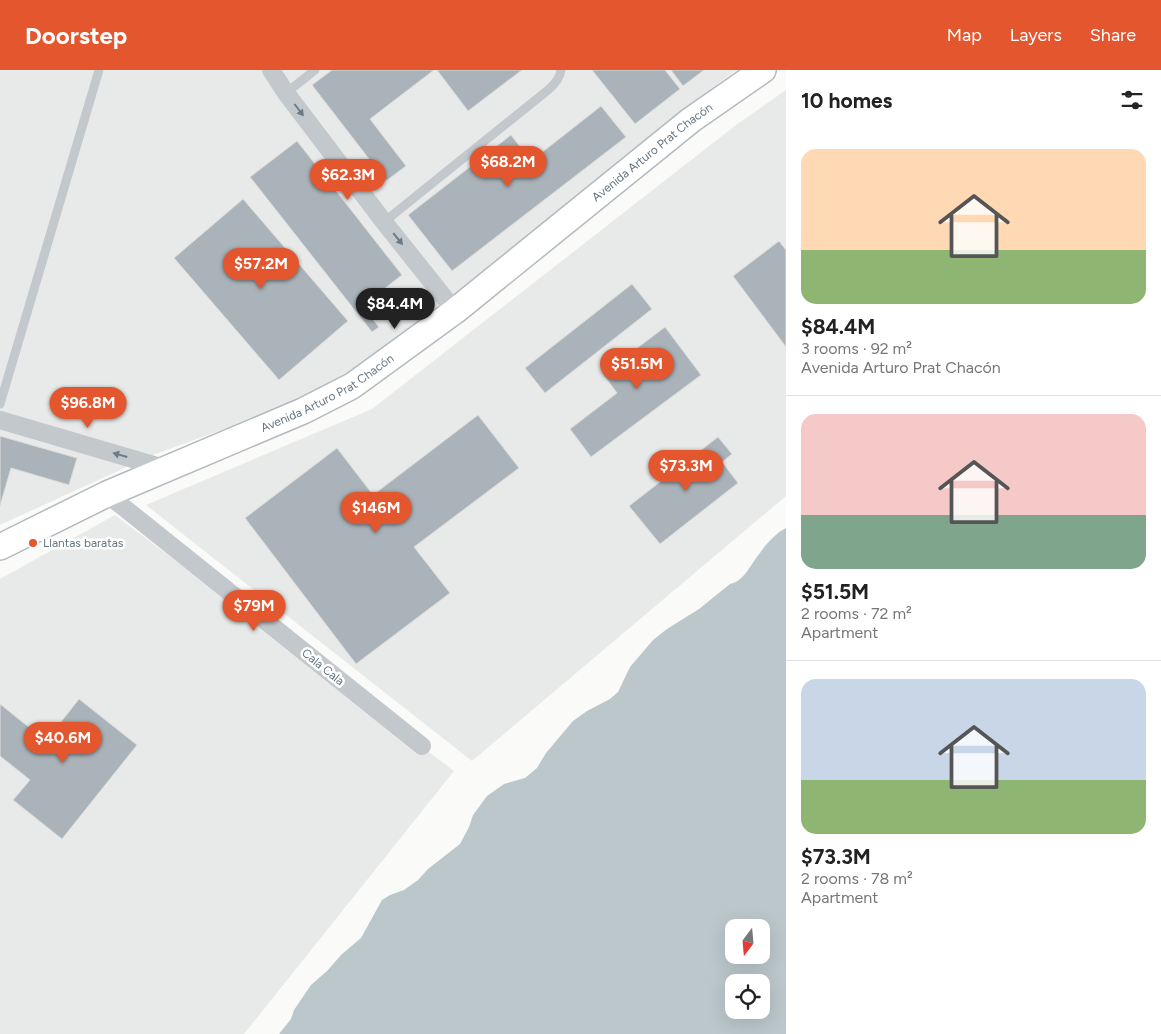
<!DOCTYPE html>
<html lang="en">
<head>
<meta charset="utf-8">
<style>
  :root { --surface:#fff; --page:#f2f2f2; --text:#222; --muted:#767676; --line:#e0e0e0; --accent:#e4572e }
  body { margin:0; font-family:Figtree,sans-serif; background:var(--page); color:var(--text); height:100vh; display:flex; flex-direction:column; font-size:19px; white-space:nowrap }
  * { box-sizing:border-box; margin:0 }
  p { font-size:16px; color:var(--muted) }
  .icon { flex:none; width:28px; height:28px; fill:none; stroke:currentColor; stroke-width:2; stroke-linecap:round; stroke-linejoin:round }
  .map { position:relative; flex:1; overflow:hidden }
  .sheet { display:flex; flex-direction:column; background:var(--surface); width:375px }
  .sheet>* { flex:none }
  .needle { width:32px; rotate:196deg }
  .buttons { position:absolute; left:725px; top:849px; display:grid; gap:10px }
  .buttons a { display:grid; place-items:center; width:45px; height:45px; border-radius:10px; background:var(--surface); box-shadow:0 5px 20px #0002; font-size:25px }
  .price { position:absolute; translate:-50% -42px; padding:0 11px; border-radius:18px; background:var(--accent); color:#fff; font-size:16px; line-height:32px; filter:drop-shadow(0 1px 2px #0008) }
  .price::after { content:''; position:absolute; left:50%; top:30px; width:15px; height:11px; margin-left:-8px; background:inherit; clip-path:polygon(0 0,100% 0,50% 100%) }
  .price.active { background:#222; color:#fff }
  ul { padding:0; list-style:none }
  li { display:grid; align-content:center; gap:10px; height:265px; padding:0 15px }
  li+li { border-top:1px solid var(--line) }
  li span { display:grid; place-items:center; height:155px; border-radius:15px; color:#555 }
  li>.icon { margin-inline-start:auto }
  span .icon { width:90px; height:90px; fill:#fffc; stroke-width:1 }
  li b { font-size:21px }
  h2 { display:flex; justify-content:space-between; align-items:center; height:60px; padding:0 15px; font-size:21px }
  header { display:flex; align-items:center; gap:30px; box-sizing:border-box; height:70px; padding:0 25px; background:var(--accent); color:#fff }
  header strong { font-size:24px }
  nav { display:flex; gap:28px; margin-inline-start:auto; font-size:18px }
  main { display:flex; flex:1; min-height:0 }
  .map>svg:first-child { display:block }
  .built { fill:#e8e9e9 }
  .water { fill:#bbc7cb; fill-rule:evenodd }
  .building { fill:#aab3b9; stroke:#dcdcda }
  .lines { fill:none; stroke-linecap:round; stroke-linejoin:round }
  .secondary-casing { stroke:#b3babf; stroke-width:28 }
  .lane { stroke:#c3c8cc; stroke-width:9 }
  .street { stroke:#c3c8cc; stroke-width:18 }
  .secondary { stroke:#fff; stroke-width:25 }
  .oneway { fill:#6a7a87 }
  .poi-dot { fill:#e4572e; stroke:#fff; stroke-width:2 }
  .labels { text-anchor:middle; stroke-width:5; stroke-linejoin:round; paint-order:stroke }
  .street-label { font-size:12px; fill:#657683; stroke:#fff }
  .poi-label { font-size:12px; fill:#657683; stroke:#fff; text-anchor:start }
</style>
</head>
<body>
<header>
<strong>Doorstep</strong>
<nav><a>Map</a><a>Layers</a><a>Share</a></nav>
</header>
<main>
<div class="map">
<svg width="786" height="964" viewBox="0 0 786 964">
  <rect width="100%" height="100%" fill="#fafaf8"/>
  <!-- built -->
  <g class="built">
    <path d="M0 0H737L692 33 428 254 296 333 153 385 0 455Z"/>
    <path d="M786 20V426L472 691 146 435 372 339 736 55Z"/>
    <path d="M115 445 454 701 244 964H0V509Z"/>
  </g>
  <!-- water -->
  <path class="water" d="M786 458V964H279L291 949 294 940 311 915 328 900 341 885 361 868 382 830 390 825 404 820 418 810 428 799 460 774 469 757 473 745 487 726 504 714 525 708 537 698 546 683 573 651 587 641 610 629 618 622 630 597 653 570 667 559 699 539 730 514C745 511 751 493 760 483 767 473 776 463 786 458ZM734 858H761V885H734ZM734 912H761V940H734Z"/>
  <!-- building -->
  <g class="building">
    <path d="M332 0H434L370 49 406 96 386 111 312 15Z"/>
    <path d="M437 0H522L468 41Z"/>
    <path d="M592 0H665L680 19 635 54Z"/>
    <path d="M671 0H704L683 16Z"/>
    <path d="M601 36 626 67 452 201 408 145 511 65 531 91Z"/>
    <path d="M297 71 402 205 362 236 379 257 372 262 250 107Z"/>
    <path d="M243 129 348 251 279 310 174 188Z"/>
    <path d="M779 171 786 180V277L733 206Z"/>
    <path d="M632 214 652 239 545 323 525 298Z"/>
    <path d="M665 257 701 305 591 387 570 359 617 323 603 304Z"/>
    <path d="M478 345 519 398 414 477 450 523 356 594 245 448 337 378 373 425Z"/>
    <path d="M0 366 77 388 69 415 11 398 0 436Z"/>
    <path d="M718 367 732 384 722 392 738 413 660 474 629 436Z"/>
    <path d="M79 629 137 675 62 769 13 730 30 710 0 686V634L46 671Z"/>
  </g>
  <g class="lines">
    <!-- secondary casing -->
    <g class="secondary-casing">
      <g id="secondary">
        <path id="s1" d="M0 477 107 424 303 341 352 316 455 241 691 50 763 0"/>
      </g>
    </g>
    <!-- lane -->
    <g class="lane">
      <path d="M286 23 315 0"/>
      <path d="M384 152 548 20C554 15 560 9 561 0"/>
      <path d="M0 334 99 0"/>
    </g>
    <!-- street -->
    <g class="street">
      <path d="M271 0 286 23 384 152 455 241"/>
      <path d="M0 350 167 399"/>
      <path d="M107 424 422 676"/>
    </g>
    <!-- secondary -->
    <use href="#secondary" class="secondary"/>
  </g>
  <!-- one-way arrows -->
  <defs><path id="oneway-solid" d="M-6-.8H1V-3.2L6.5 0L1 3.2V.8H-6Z" transform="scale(1.25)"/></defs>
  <g class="oneway">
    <use href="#oneway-solid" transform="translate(299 40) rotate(53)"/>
    <use href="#oneway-solid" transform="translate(398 169) rotate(51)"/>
    <use href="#oneway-solid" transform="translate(120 385) rotate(-164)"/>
  </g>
  <!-- markers -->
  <circle class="poi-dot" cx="33" cy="473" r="5"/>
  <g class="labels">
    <!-- street labels -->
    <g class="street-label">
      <text dy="4" stroke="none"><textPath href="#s1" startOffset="768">Avenida Arturo Prat Chacón</textPath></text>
      <text dy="4" stroke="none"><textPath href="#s1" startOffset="362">Avenida Arturo Prat Chacón</textPath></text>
      <text transform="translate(323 597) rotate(39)" y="4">Cala Cala</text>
    </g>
    <!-- poi labels -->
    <g class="poi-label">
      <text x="43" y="477">Llantas baratas</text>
    </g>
  </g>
</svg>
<div class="buttons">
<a><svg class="needle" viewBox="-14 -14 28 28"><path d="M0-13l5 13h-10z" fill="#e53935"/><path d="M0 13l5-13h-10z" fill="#767676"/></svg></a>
<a><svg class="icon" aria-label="locate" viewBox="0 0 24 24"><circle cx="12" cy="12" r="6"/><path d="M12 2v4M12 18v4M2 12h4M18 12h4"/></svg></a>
</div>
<b class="price" style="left:508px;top:118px">$68.2M</b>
<b class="price" style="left:348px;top:131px">$62.3M</b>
<b class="price" style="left:261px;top:220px">$57.2M</b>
<b class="price active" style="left:395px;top:260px">$84.4M</b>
<b class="price" style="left:637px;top:320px">$51.5M</b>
<b class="price" style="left:88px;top:359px">$96.8M</b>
<b class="price" style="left:686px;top:422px">$73.3M</b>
<b class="price" style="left:376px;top:464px">$146M</b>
<b class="price" style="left:254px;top:562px">$79M</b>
<b class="price" style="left:63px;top:694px">$40.6M</b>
</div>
<section class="sheet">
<h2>10 homes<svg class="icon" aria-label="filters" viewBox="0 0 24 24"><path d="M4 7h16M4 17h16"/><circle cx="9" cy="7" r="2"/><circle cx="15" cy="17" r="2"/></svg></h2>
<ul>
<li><span style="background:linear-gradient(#ffd9b3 65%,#8fb573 0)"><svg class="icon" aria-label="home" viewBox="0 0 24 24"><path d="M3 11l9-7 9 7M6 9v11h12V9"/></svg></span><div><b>$84.4M</b><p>3 rooms · 92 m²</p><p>Avenida Arturo Prat Chacón</p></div></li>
<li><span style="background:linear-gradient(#f6c9c9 65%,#7fa58c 0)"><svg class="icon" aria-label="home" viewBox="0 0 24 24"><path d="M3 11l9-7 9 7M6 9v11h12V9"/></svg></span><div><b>$51.5M</b><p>2 rooms · 72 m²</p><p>Apartment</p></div></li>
<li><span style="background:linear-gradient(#c9d6e8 65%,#8fb573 0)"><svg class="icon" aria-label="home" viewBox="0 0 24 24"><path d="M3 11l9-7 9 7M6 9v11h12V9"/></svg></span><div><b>$73.3M</b><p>2 rooms · 78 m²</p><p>Apartment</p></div></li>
</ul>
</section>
</main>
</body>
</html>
